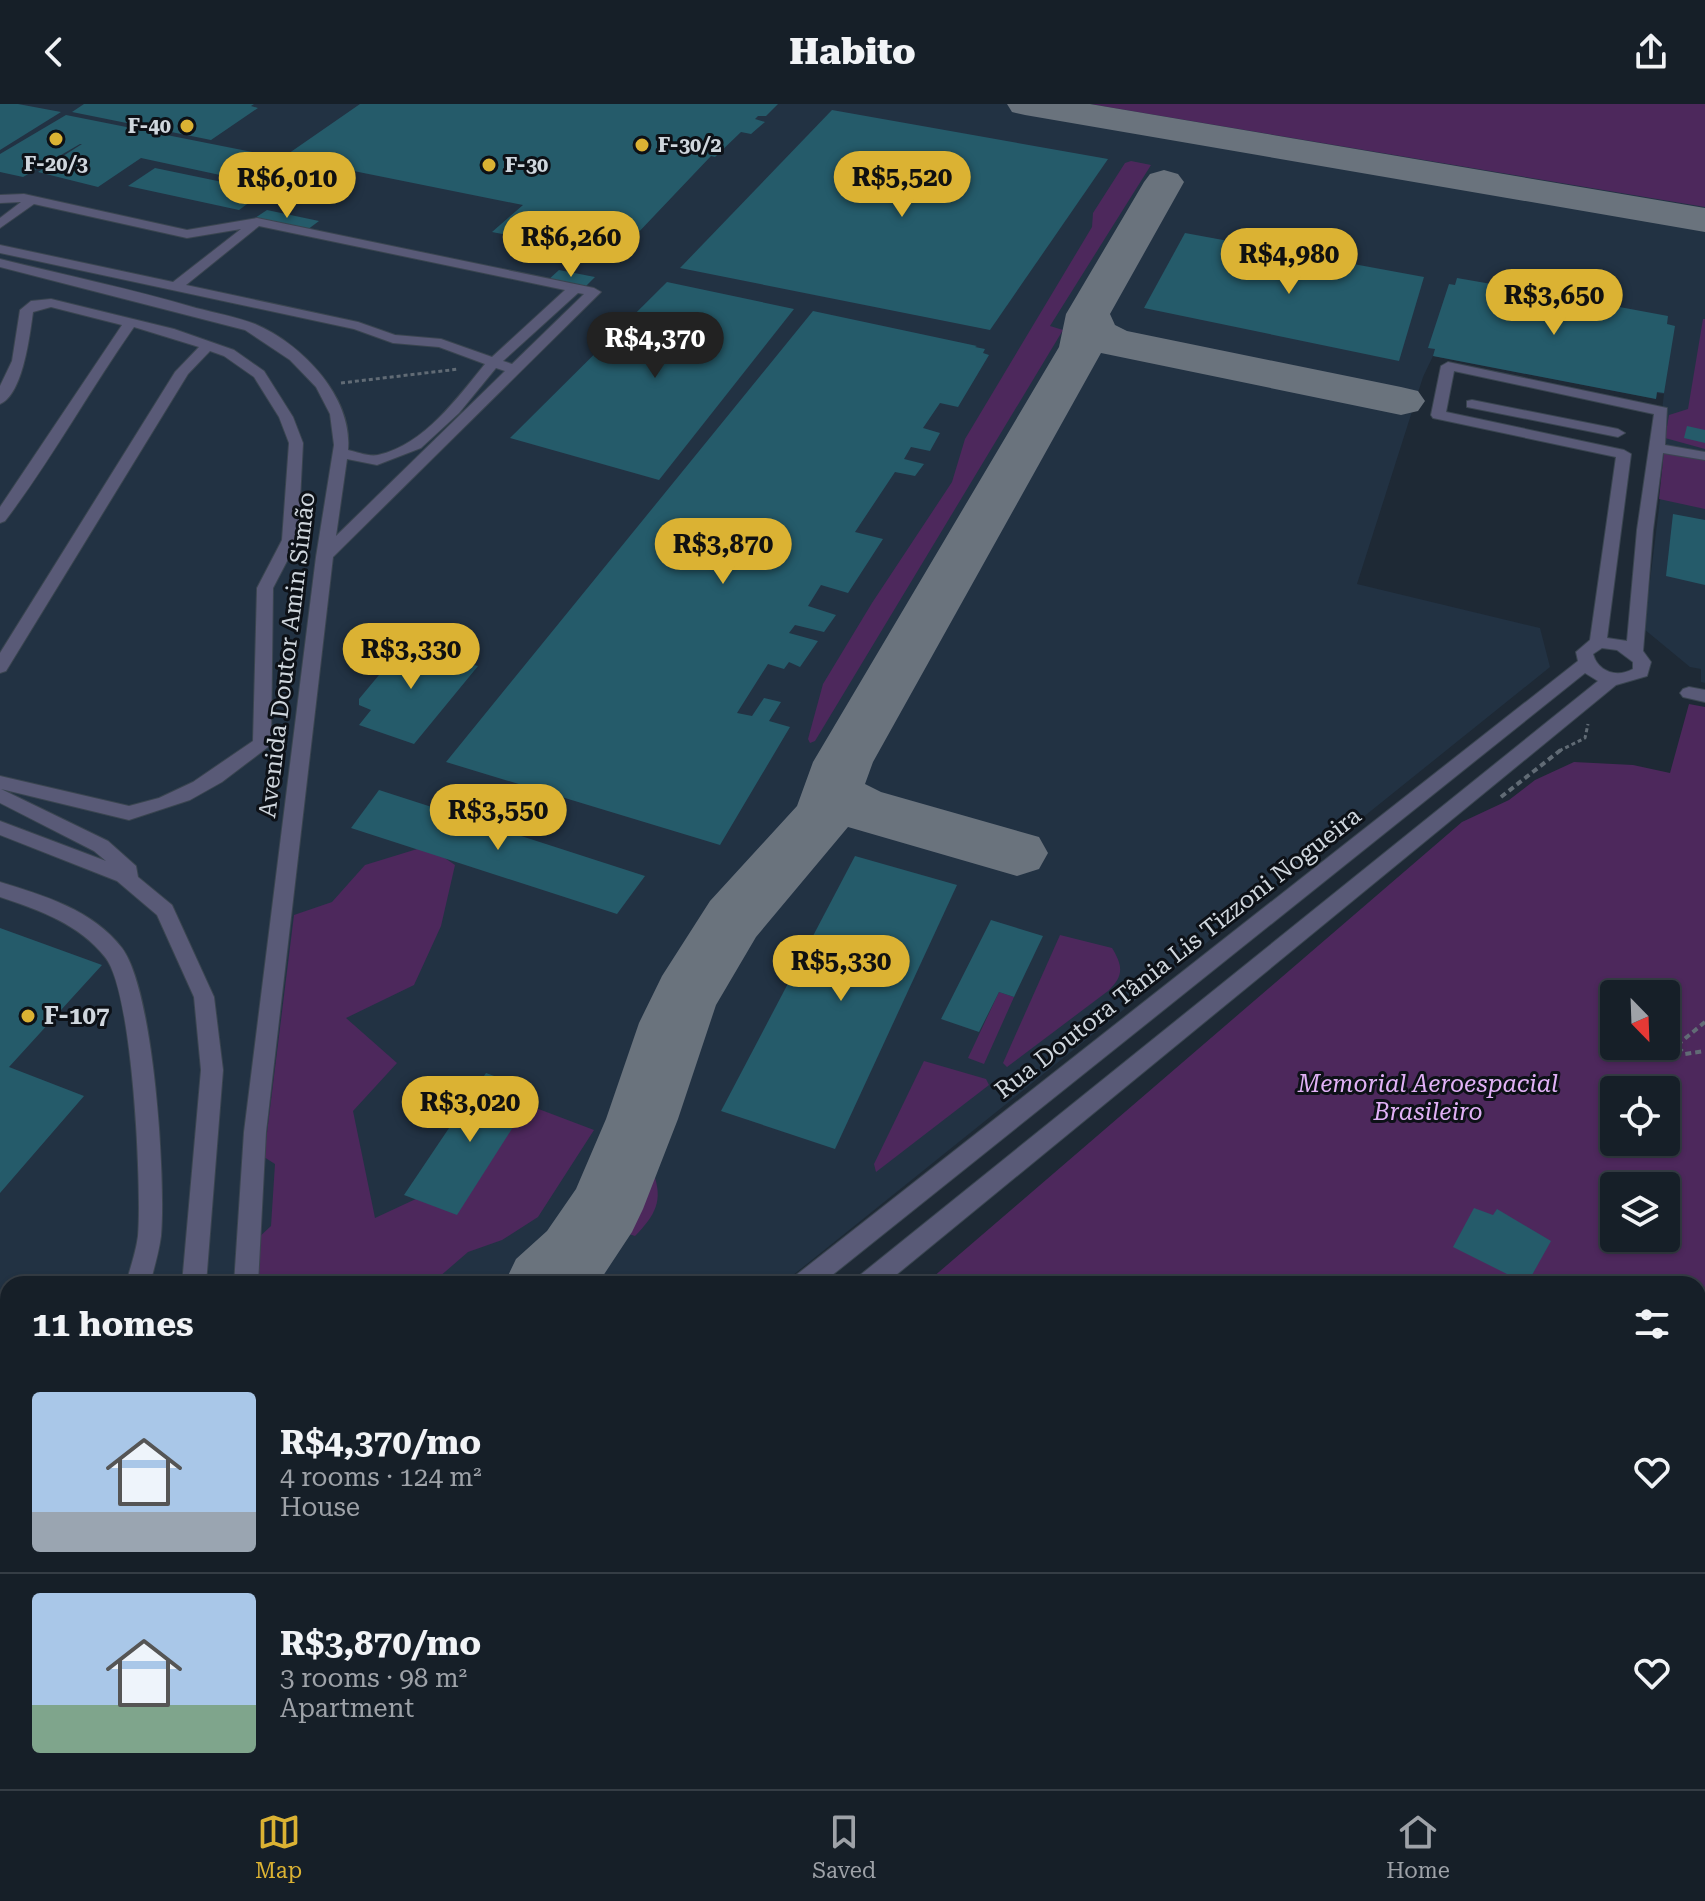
<!DOCTYPE html>
<html lang="en">
<head>
<meta charset="utf-8">
<style>
  :root { --surface:#161f28; --page:#232c34; --text:#f1f3f6; --muted:#9ea2a8; --line:#353d45; --accent:#dbb233 }
  body { margin:0; font-family:"Roboto Serif",serif; background:var(--page); color:var(--text); height:100vh; display:flex; flex-direction:column; font-size:30px; white-space:nowrap }
  * { box-sizing:border-box; margin:0 }
  p { font-size:26px; color:var(--muted) }
  .icon { flex:none; width:44px; height:44px; fill:none; stroke:currentColor; stroke-width:2; stroke-linecap:round; stroke-linejoin:round }
  .map { position:relative; flex:1; overflow:hidden }
  .panel { position:absolute; left:0px; top:1172px; width:1706px; height:514px; display:flex; flex-direction:column; background:var(--surface); border-radius:24px 24px 0 0; box-shadow:0 2px 6px #0004,0 0 0 2px var(--line) }
  .panel>* { flex:none }
  .needle { width:52px; rotate:157deg }
  .buttons { position:absolute; left:1600px; top:876px; display:grid; gap:16px }
  .buttons a { display:grid; place-items:center; width:80px; height:80px; border-radius:8px; background:var(--surface); box-shadow:0 2px 6px #0004,0 0 0 2px var(--line); font-size:40px }
  .price { position:absolute; translate:-50% -68px; padding:0 18px; border-radius:28px; background:var(--accent); color:#111; font-size:26px; line-height:52px; filter:drop-shadow(0 2px 4px #0008) }
  .price::after { content:''; position:absolute; left:50%; top:48px; width:24px; height:18px; margin-left:-12px; background:inherit; clip-path:polygon(0 0,100% 0,50% 100%) }
  .price.current { background:#222; color:#fff }
  ul { padding:0; list-style:none }
  li { display:flex; align-items:center; gap:24px; height:200px; padding:0 32px }
  li+li { border-top:2px solid var(--line) }
  li span { display:grid; place-items:center; flex:none; width:224px; height:160px; border-radius:8px; color:#555 }
  li>.icon { margin-inline-start:auto }
  span .icon { width:96px; height:96px; fill:#fffc; stroke-width:1 }
  li b { font-size:34px }
  h2 { display:flex; justify-content:space-between; align-items:center; height:96px; padding:0 32px; font-size:34px }
  header { display:flex; justify-content:space-between; align-items:center; height:104px; padding:0 32px; background:var(--surface); font-size:36px; font-weight:800 }
  .tabs { display:flex; justify-content:space-around; align-items:center; height:112px; border-top:2px solid var(--line); background:var(--surface); font-size:22px; color:var(--muted) }
  .tabs a { display:grid; justify-items:center; gap:4px }
  .tabs .current { color:var(--accent) }
  .map>svg:first-child { display:block }
  .built { fill:#223243 }
  .green { fill:#4d285c; fill-rule:evenodd }
  .water { fill:#081614 }
  .lines { fill:none; stroke-linecap:round; stroke-linejoin:round }
  .taxiway { fill:#6a737d; fill-rule:evenodd }
  .building { fill:#255b6a }
  .minor-casing { stroke:#3a4550; stroke-width:2 }
  .path-far1 { stroke:#616b75; stroke-width:3; stroke-dasharray:4 3; stroke-linecap:butt }
  .path { stroke:#616b75; stroke-width:4; stroke-dasharray:6 4; stroke-linecap:butt }
  .minor { fill:#595a77; fill-rule:evenodd }
  .poi-dot { fill:#dbb233; stroke:#0d1117; stroke-width:3 }
  .labels { text-anchor:middle; stroke-width:6; stroke-linejoin:round; paint-order:stroke }
  .far-poi-label { font-size:20px; font-weight:bold; fill:#cfd6dd; stroke:#0d1117; text-anchor:start }
  .street-label { font-size:24px; fill:#cfd6dd; stroke:#0d1117 }
  .poi-label { font-size:24px; font-weight:bold; fill:#cfd6dd; stroke:#0d1117; text-anchor:start }
  .park-label { font-size:24px; font-style:italic; fill:#e1b1f6; stroke:#0d1117 }
</style>
</head>
<body>
<header><svg class="icon" aria-label="back" viewBox="0 0 24 24"><path d="M15 5l-7 7 7 7"/></svg>Habito<svg class="icon" aria-label="share" viewBox="0 0 24 24"><path d="M12 15V3M7 8l5-5 5 5M5 13v7h14v-7"/></svg></header>
<div class="map">
<svg width="1705" height="1685" viewBox="0 0 1705 1685">
  <rect width="100%" height="100%" fill="#1e2935"/>
  <!-- built -->
  <path class="built" d="M0 0H1705V579L1701 578V565L1690 563 1644 525 1667 340 1658 337 1664 290 1657 289 1656 295 1433 252 1423 273 1357 480 1540 524 1550 563 782 1180H8V1589L0 1593Z"/>
  <!-- green -->
  <g class="green">
    <path d="M1090 0H1705V103Z"/>
    <path d="M1131 57 1151 61 1050 222 1063 226 815 637 810 639 808 635 823 580 872 499 952 378 965 335 1092 123 1093 109 1125 59Z"/>
    <path d="M1703 215H1705V345L1665 334 1669 311 1688 305Z"/>
    <path d="M1664 347 1705 355V405L1659 395Z"/>
    <path d="M1689 600 1705 603V1451L1698 1460V1180H925L1462 718 1509 696 1535 676 1574 658 1633 661 1670 669ZM1614 890H1666V942H1614ZM1614 986H1666V1038H1614ZM1614 1082H1666V1134H1614Z"/>
    <path d="M427 742 455 761 441 822 414 881 346 914 397 959 353 1007 375 1114 476 1067 528 1001 594 1026 538 1113 502 1136 468 1148 431 1180H254L256 1136 271 1122 275 1060 264 1053 294 811 332 798 365 761Z"/>
    <path d="M1060 831 1112 844C1123 862 1124 872 1108 887L1007 963 1003 959Z"/>
    <path d="M999 888 1014 893 984 960 968 954Z"/>
    <path d="M924 957 986 975 989 981 876 1068 874 1060Z"/>
    <path d="M653 1068C664 1097 655 1111 635 1132L623 1128V1121Z"/>
    <path d="M1698 1533 1705 1557V1685H883L880 1678H1698Z"/>
  </g>
  <!-- water -->
  <path class="water" d="M1705 1451V1557L1698 1533V1460Z"/>
  <g class="lines">
    <!-- taxiway -->
    <g class="taxiway">
      <path d="M1007 0H1090L1705 104V128L1025 11 1012 8Z"/>
      <path d="M1164 66 1178 70 1184 78 1110 210 1115 221 1127 227 1401 283 1418 287 1425 297 1418 307 1401 311 1101 249 873 658 865 680 881 688 1039 733 1048 749 1039 765 1017 772 848 723 756 833 716 901 678 1015 643 1105 632 1128 601 1175 596 1180H504L516 1155 547 1127 576 1085 606 1015 639 919 662 872 710 797 797 702 813 658 1059 243 1066 210 1144 78 1150 70Z"/>
    </g>
  </g>
  <!-- building -->
  <g class="building">
    <path d="M0 0H18L61 8 0 46Z"/>
    <path d="M84 0H254L251 2 258 4 211 36 72 8Z"/>
    <path d="M360 0H778L766 12H758L755 15 765 18 751 30 741 28 715 53 711 52 616 152 492 128 523 101 299 56 266 81 141 54 98 83 38 68 82 40H80L23 73 0 68V50L66 11 282 54Z"/>
    <path d="M832 6 1108 55 990 226 680 164Z"/>
    <path d="M155 64 265 87 239 106 128 82Z"/>
    <path d="M267 106 319 117 307 126 255 114Z"/>
    <path d="M1185 129 1424 173 1399 257 1144 204Z"/>
    <path d="M559 166 595 173 583 185 547 177Z"/>
    <path d="M1457 174 1520 185 1521 180 1572 189 1571 194 1668 212 1667 220 1675 222 1664 289 1657 288 1656 295 1433 252 1435 245 1428 244 1449 180 1455 181Z"/>
    <path d="M667 178 794 205 659 376 510 334Z"/>
    <path d="M813 207 977 242 975 243 985 245 983 249 989 251 958 303 940 299 923 324 940 329 930 347 911 343 904 355 924 360 915 372 895 368 855 428 883 435 848 489 821 481 808 502 836 511 824 528 795 521 789 529 818 537 800 563 789 558 784 565 768 560 737 609 752 612 764 594 781 598 769 617 790 623 720 741 446 658Z"/>
    <path d="M1687 322 1705 326V339L1684 334Z"/>
    <path d="M1673 410 1705 416V481L1666 472Z"/>
    <path d="M392 540 478 562 414 640 359 621 371 606 359 601V595L379 571 366 568Z"/>
    <path d="M379 686 645 772 617 810 351 724Z"/>
    <path d="M855 752 957 781 835 1045 721 1007Z"/>
    <path d="M991 816 1043 832 1014 893 999 888 979 928 941 915Z"/>
    <path d="M0 824 102 861 9 963 84 992 0 1089Z"/>
    <path d="M486 969 536 987 457 1111 404 1091Z"/>
    <path d="M1474 1104 1493 1111 1497 1105 1551 1137 1527 1180 1453 1143Z"/>
  </g>
  <g class="lines">
    <!-- minor casing -->
    <g class="minor-casing">
      <g id="minor">
        <path d="M24 90 187 126 257 114 594 184 601 188 333 453 266 1028 258 1180H234L244 1028 316 453 334 341 330 310 316 283 290 256 245 226 0 163V155C65 171 132 185 196 204 216 209 237 213 255 220 302 240 353 293 348 346 357 348 369 353 378 351 424 341 457 294 485 260L439 243 393 239 354 225 0 149V141L173 178 241 125 187 134 34 100 0 124V114L21 98 0 99V91ZM259 122 565 186 492 253 441 235 395 231 358 218 186 181ZM578 189 584 190 512 260 503 257ZM496 264 505 267 336 432 347 355 377 361 421 344 459 309Z"/>
        <path d="M51 195 174 225 234 246 264 267 293 313 303 339 298 436 273 484 271 639 268 643 222 678 190 696 129 716 1 685 108 737 136 762 138 773 172 801 214 893 223 966 206 1180H182L201 966 194 893 157 811 117 777 0 731V717L106 757 94 747 0 699V672L129 702 159 694 193 678 253 637 257 484 282 436 289 339 279 313 254 273 224 252 210 247 188 270 6 567 0 569V549L175 268 199 243 134 223C89 287 52 355 5 417L0 419V403L122 221 51 203 33 208C30 230 23 291 0 300V282L12 257 20 206 31 197Z"/>
        <path d="M1448 258 1667 304 1665 341 1705 348V356L1663 349 1653 426 1643 547 1651 558 1647 572 1616 581 885 1180H855L859 1172 1598 577 1585 569 821 1180H791L795 1172 1578 557 1576 548 1590 536 1616 353 1433 314 1431 311 1441 262ZM1454 267 1654 310 1637 426 1627 537 1607 534 1631 350 1624 346 1446 308ZM1602 544 1617 546 1633 558V565C1617 574 1598 568 1593 550Z"/>
        <path d="M1472 296 1618 325 1625 329 1618 333 1467 303V297Z"/>
        <path d="M1689 583 1705 586V598L1683 593 1680 589 1683 585Z"/>
        <path d="M0 778C43 791 93 806 122 844 154 887 166 1076 161 1132 159 1148 154 1164 150 1180H126C130 1164 136 1148 138 1132 142 1084 133 887 105 853 79 820 39 806 0 793Z"/>
        <path d="M8 1338V1367L0 1371V1341Z"/>
        <rect x="28" y="1678" width="28" height="7"/>
        <rect x="172" y="1678" width="28" height="7"/>
        <path d="M241 1678H269L270 1685H242Z"/>
        <path d="M292 1678H322L319 1685H290Z"/>
        <path d="M398 1678H426L424 1685H396Z"/>
      </g>
    </g>
    <!-- path-far1 -->
    <g class="path-far1">
      <path d="M341 279 459 265"/>
      <path d="M1559 647 1585 634 1588 620"/>
    </g>
    <!-- path -->
    <g class="path">
      <path d="M1501 693 1562 645"/>
      <path d="M1705 918 1676 942 1685 950 1705 947"/>
    </g>
    <!-- minor -->
    <use href="#minor" class="minor"/>
  </g>
  <!-- markers -->
  <g class="poi-dot">
    <circle cx="187" cy="22" r="8"/>
    <circle cx="56" cy="35" r="8"/>
    <circle cx="642" cy="41" r="8"/>
    <circle cx="489" cy="61" r="8"/>
    <circle cx="28" cy="912" r="8"/>
  </g>
  <g class="labels">
    <!-- far-poi labels -->
    <g class="far-poi-label">
      <text x="171" y="29" text-anchor="end">F-40</text>
      <text x="658" y="48">F-30/2</text>
      <text x="56" y="67" text-anchor="middle">F-20/3</text>
      <text x="505" y="68">F-30</text>
    </g>
    <!-- street labels -->
    <g class="street-label">
      <text transform="translate(287 551) rotate(-83)" y="8">Avenida Doutor Amin Simão</text>
      <text transform="translate(1178 849) rotate(-38)" y="8">Rua Doutora Tânia Lis Tizzoni Nogueira</text>
    </g>
    <!-- poi labels -->
    <g class="poi-label">
      <text x="44" y="920">F-107</text>
    </g>
    <!-- park labels -->
    <g class="park-label">
      <text x="1428" y="988">Memorial Aeroespacial<tspan x="1428" dy="28">Brasileiro</tspan></text>
    </g>
  </g>
</svg>
<div class="buttons">
<a><svg class="needle" viewBox="-14 -14 28 28"><path d="M0-13l5 13h-10z" fill="#e53935"/><path d="M0 13l5-13h-10z" fill="#9ea2a8"/></svg></a>
<a><svg class="icon" aria-label="locate" viewBox="0 0 24 24"><circle cx="12" cy="12" r="6"/><path d="M12 2v4M12 18v4M2 12h4M18 12h4"/></svg></a>
<a><svg class="icon" aria-label="layers" viewBox="0 0 24 24"><path d="M12 4l9 5-9 5-9-5zM3 14l9 5 9-5"/></svg></a>
</div>
<b class="price" style="left:902px;top:115px">R$5,520</b>
<b class="price" style="left:287px;top:116px">R$6,010</b>
<b class="price" style="left:571px;top:175px">R$6,260</b>
<b class="price" style="left:1289px;top:192px">R$4,980</b>
<b class="price" style="left:1554px;top:233px">R$3,650</b>
<b class="price current" style="left:655px;top:276px">R$4,370</b>
<b class="price" style="left:723px;top:482px">R$3,870</b>
<b class="price" style="left:411px;top:587px">R$3,330</b>
<b class="price" style="left:498px;top:748px">R$3,550</b>
<b class="price" style="left:841px;top:899px">R$5,330</b>
<b class="price" style="left:470px;top:1040px">R$3,020</b>
<section class="panel">
<h2>11 homes<svg class="icon" aria-label="filters" viewBox="0 0 24 24"><path d="M4 7h16M4 17h16"/><circle cx="9" cy="7" r="2"/><circle cx="15" cy="17" r="2"/></svg></h2>
<ul>
<li><span style="background:linear-gradient(#a9c7e8 75%,#9aa5b1 0)"><svg class="icon" aria-label="home" viewBox="0 0 24 24"><path d="M3 11l9-7 9 7M6 9v11h12V9"/></svg></span><div><b>R$4,370/mo</b><p>4 rooms · 124 m²</p><p>House</p></div><svg class="icon" aria-label="heart" viewBox="0 0 24 24"><path d="M12 20l-8-8c-3-5 5-10 8-4 3-6 11-1 8 4z"/></svg></li>
<li><span style="background:linear-gradient(#a9c7e8 70%,#7fa58c 0)"><svg class="icon" aria-label="home" viewBox="0 0 24 24"><path d="M3 11l9-7 9 7M6 9v11h12V9"/></svg></span><div><b>R$3,870/mo</b><p>3 rooms · 98 m²</p><p>Apartment</p></div><svg class="icon" aria-label="heart" viewBox="0 0 24 24"><path d="M12 20l-8-8c-3-5 5-10 8-4 3-6 11-1 8 4z"/></svg></li>
</ul>
</section>
</div>
<nav class="tabs">
<a class="current"><svg class="icon" aria-label="map" viewBox="0 0 24 24"><path d="M3 6l6-2 6 2 6-2v14l-6 2-6-2-6 2zM9 4v14M15 6v14"/></svg>Map</a>
<a><svg class="icon" aria-label="saved" viewBox="0 0 24 24"><path d="M7 4h10v16l-5-4-5 4z"/></svg>Saved</a>
<a><svg class="icon" aria-label="home" viewBox="0 0 24 24"><path d="M3 11l9-7 9 7M6 9v11h12V9"/></svg>Home</a>
</nav>
</body>
</html>
